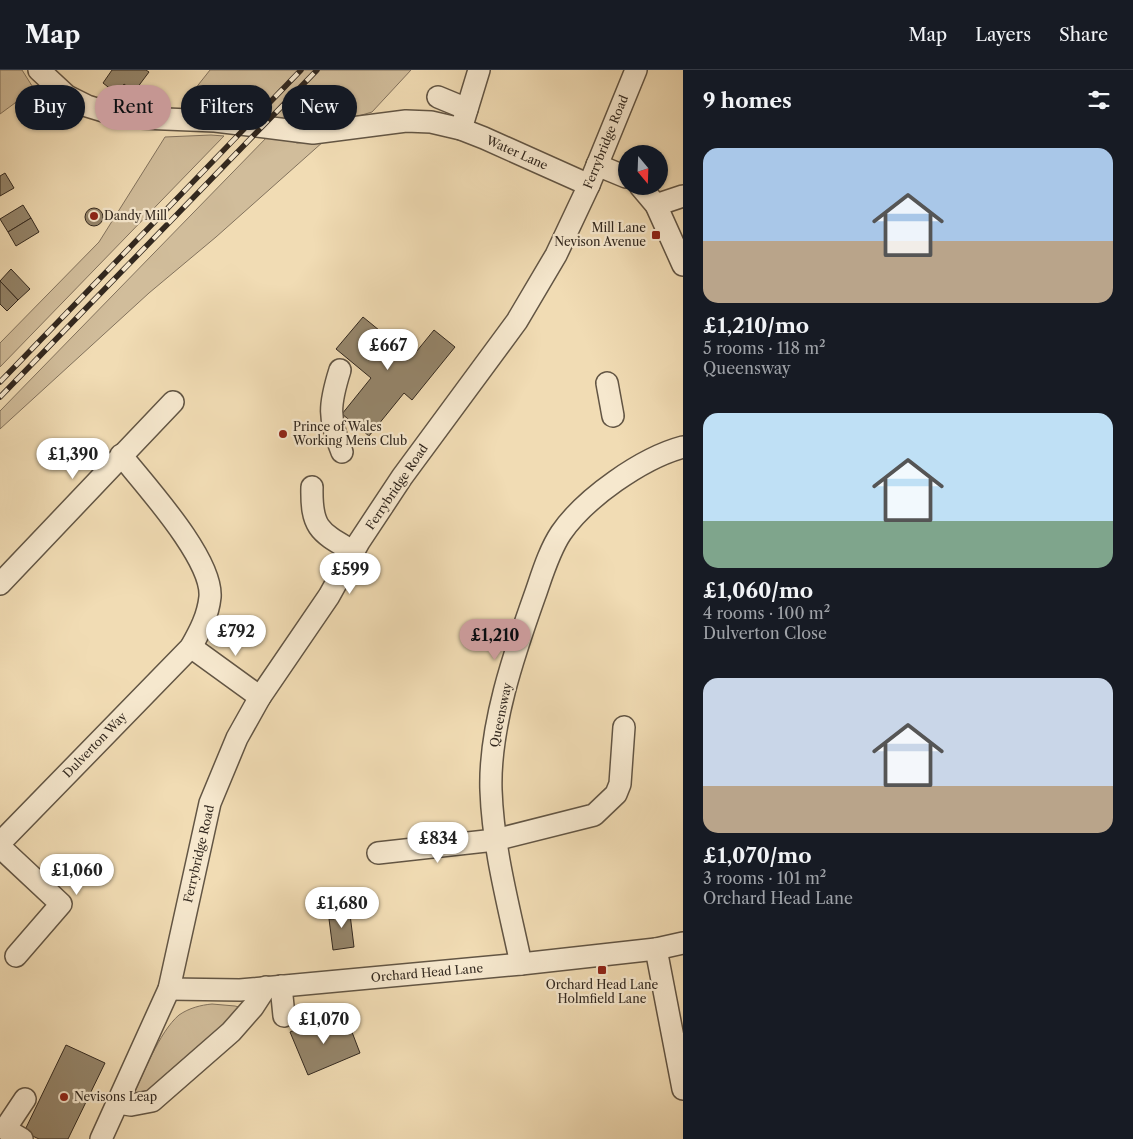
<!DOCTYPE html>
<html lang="en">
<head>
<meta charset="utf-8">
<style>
  :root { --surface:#171b24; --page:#242831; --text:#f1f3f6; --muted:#9ea1a6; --line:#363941; --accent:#c59692 }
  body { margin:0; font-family:"Libre Caslon Text",serif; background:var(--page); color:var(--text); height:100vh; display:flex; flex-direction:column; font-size:19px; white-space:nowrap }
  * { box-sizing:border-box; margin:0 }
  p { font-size:16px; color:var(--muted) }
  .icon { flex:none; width:28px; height:28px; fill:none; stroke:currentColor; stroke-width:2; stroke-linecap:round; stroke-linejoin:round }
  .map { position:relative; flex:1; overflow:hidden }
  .sheet { display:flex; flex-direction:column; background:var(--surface); width:450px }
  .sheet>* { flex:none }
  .banner { position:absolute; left:15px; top:15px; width:475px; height:45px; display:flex; gap:10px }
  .needle { width:32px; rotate:161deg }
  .tools { position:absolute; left:618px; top:75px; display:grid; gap:10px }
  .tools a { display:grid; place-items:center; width:50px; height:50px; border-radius:50%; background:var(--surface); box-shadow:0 1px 4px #0004; font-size:25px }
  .price { position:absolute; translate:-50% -42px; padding:0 11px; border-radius:18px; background:#fff; color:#222; font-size:16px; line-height:32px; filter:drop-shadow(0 1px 2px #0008) }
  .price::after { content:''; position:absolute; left:50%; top:30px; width:15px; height:11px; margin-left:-8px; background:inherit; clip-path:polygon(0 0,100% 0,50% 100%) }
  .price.active { background:var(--accent); color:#111 }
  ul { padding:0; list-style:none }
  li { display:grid; align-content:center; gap:10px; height:265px; padding:0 20px }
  li span { display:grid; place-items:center; height:155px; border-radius:15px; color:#555 }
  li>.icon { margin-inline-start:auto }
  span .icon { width:90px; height:90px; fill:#fffc; stroke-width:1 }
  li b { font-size:21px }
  h2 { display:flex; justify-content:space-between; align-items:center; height:60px; padding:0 20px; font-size:21px }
  .chip { padding:0 18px; border-radius:22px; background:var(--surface); box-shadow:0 1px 4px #0004; font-size:18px; line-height:45px }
  .chip.active { background:var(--accent); color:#111 }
  header { display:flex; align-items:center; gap:30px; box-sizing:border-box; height:70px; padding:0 25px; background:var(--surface); border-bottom:1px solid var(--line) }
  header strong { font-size:24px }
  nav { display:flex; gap:28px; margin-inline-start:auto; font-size:18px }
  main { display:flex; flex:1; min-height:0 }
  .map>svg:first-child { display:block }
  .green { fill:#d1bd9b; stroke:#82725d }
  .building { fill:#95866c; stroke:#32281f }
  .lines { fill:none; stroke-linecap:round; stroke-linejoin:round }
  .minor-casing { stroke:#625544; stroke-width:24 }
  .minor { stroke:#f6e8ce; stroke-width:21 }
  .rail-casing { stroke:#32281f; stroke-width:5.5 }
  .rail { stroke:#f6e8ce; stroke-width:4; stroke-dasharray:11; stroke-linecap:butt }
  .poi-dot { fill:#8f2418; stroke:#f6e8ce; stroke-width:2 }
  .labels { text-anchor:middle; stroke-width:4.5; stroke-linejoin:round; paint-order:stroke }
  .street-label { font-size:12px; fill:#32281f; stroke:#f6e8ce }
  .poi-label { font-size:12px; fill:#32281f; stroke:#f6e8ce; text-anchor:start }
</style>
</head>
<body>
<header>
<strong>Map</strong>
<nav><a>Map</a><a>Layers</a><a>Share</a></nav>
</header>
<main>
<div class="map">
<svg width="683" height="1069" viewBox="0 0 683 1069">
  <rect width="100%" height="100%" fill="#f1dcb4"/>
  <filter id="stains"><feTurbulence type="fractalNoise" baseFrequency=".004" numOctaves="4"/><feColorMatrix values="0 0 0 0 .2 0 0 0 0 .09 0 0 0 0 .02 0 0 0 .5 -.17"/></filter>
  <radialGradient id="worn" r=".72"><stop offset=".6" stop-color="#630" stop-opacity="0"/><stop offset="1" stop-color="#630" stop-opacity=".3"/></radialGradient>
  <!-- green -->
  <g class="green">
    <path d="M0 0H22L34 19 0 44Z"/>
    <path d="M210 0H411L372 42 348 49 284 51 191 24Z"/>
    <path d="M270 64 297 73 324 71 216 167 149 223 0 359V341Z"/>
    <path d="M211 65 224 66 0 297V273L99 172 165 67Z"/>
    <path d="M212 934 235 936 239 937V944L148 1028 131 1030C143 1005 159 962 179 945 189 938 201 935 212 934Z"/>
  </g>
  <!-- building -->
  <g class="building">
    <path d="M112 0H146L149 2 134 22 124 14 117 24 103 13Z"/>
    <path d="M5 103 14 118 0 126V106Z"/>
    <path d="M23 135 31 148 8 162 0 149Z"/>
    <circle cx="94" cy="147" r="9"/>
    <path d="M31 148 39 162 16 176 8 162Z"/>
    <path d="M11 199 30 219 18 230 0 211Z"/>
    <path d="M0 211 18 230 7 241 0 234Z"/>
    <path d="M363 247 412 287 434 260 455 277 412 330 404 323 369 366 342 344 371 308 336 279Z"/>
    <path d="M349 836 354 877 333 880 329 849H334L332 838Z"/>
    <path d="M347 949 360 983 308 1005 290 962 318 950 321 959Z"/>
    <path d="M66 975 105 993 68 1069H39L24 1062Z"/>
  </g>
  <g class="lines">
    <!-- minor casing -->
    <g class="minor-casing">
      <g id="minor">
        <path d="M39 0 67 26 87 36 110 43 141 48 215 51 313 63 406 51 431 52 461 59 484 68 589 115"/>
        <path d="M438 27 467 39"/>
        <path d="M461 59 479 0"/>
        <path d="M597 95 626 107"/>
        <path d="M640 116 656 135 683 195"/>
        <path d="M656 135 683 126"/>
        <path d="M340 300C329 335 328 348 342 382"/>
        <path d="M607 313 613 346"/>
        <path d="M312 417C311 459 320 462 354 482"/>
        <path d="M0 514 173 332"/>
        <path d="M191 577 260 627"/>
        <path d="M0 773 191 577C200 561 208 546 210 527 213 489 145 415 121 385"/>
        <path d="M0 777 61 834 16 886"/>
        <path d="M378 783 495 770 594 745 616 724 620 714 624 657"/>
        <path d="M656 879 683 1019"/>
        <path d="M521 894C509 837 493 779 491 720 489 657 514 584 535 525 542 505 549 481 561 463 585 428 642 388 683 377"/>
        <path d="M281 916 284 946"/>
        <path d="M169 919 240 920 521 894 656 879 683 873"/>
        <path d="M118 1033 131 1035 152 1031 231 962 253 937 266 917"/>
        <path d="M22 1069 5 1059 25 1029"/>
        <path d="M101 1069 169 919 210 733 237 668 260 627 329 526 359 472 402 407 517 251 556 185 589 115 636 0"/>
      </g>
    </g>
    <!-- minor -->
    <use href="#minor" class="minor"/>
    <!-- rail casing -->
    <g class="rail-casing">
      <g id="rail">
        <path d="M0 312 301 0"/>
        <path d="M0 327 317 0"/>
      </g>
    </g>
    <!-- rail -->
    <use href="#rail" class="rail"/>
  </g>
  <!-- markers -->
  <g class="poi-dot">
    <circle cx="94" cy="146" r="5"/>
    <rect x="651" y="160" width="10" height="10" rx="2.5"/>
    <circle cx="283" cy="364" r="5"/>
    <rect x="597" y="895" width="10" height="10" rx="2.5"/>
    <circle cx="64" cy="1027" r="5"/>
  </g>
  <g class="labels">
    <!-- street labels -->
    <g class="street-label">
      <text transform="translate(606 72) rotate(-68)" y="4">Ferrybridge Road</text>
      <text transform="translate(517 83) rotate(24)" y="4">Water Lane</text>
      <text transform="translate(397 417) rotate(-56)" y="4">Ferrybridge Road</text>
      <text transform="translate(501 645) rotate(-78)" y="4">Queensway</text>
      <text transform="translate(95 675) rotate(-46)" y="4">Dulverton Way</text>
      <text transform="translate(199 784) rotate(-77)" y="4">Ferrybridge Road</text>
      <text transform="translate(427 903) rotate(-5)" y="4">Orchard Head Lane</text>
    </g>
    <!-- poi labels -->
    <g class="poi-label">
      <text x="104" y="150">Dandy Mill</text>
      <text x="646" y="162" text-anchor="end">Mill Lane<tspan x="646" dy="14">Nevison Avenue</tspan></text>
      <text x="293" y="361">Prince of Wales<tspan x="293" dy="14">Working Mens Club</tspan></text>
      <text x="602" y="919" text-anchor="middle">Orchard Head Lane<tspan x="602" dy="14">Holmfield Lane</tspan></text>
      <text x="74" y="1031">Nevisons Leap</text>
    </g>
  </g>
  <rect width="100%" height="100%" filter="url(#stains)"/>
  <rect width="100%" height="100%" fill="url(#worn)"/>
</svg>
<div class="tools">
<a><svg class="needle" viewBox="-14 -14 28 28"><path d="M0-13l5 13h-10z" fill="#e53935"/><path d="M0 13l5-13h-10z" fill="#9ea1a6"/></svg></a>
</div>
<b class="price" style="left:388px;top:301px">£667</b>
<b class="price" style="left:73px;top:410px">£1,390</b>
<b class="price" style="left:350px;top:525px">£599</b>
<b class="price" style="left:236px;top:587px">£792</b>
<b class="price active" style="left:495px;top:591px">£1,210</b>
<b class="price" style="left:438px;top:794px">£834</b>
<b class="price" style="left:77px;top:826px">£1,060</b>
<b class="price" style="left:342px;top:859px">£1,680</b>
<b class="price" style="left:324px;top:975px">£1,070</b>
<div class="banner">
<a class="chip">Buy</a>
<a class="chip active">Rent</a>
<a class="chip">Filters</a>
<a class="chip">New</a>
</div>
</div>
<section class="sheet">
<h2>9 homes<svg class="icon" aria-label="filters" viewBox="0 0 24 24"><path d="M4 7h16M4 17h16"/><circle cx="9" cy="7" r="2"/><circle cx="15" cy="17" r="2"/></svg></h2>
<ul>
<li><span style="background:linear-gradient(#a9c7e8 60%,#b9a48a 0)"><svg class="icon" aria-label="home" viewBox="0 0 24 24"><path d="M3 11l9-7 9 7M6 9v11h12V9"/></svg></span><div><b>£1,210/mo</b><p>5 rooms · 118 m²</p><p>Queensway</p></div></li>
<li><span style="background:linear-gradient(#bfe0f5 70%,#7fa58c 0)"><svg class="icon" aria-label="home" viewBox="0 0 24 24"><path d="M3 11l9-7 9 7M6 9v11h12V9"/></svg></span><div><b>£1,060/mo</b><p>4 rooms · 100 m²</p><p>Dulverton Close</p></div></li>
<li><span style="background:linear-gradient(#c9d6e8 70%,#b9a48a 0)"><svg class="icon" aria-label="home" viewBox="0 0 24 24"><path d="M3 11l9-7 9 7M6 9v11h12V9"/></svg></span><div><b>£1,070/mo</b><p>3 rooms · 101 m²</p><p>Orchard Head Lane</p></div></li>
</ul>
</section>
</main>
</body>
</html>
